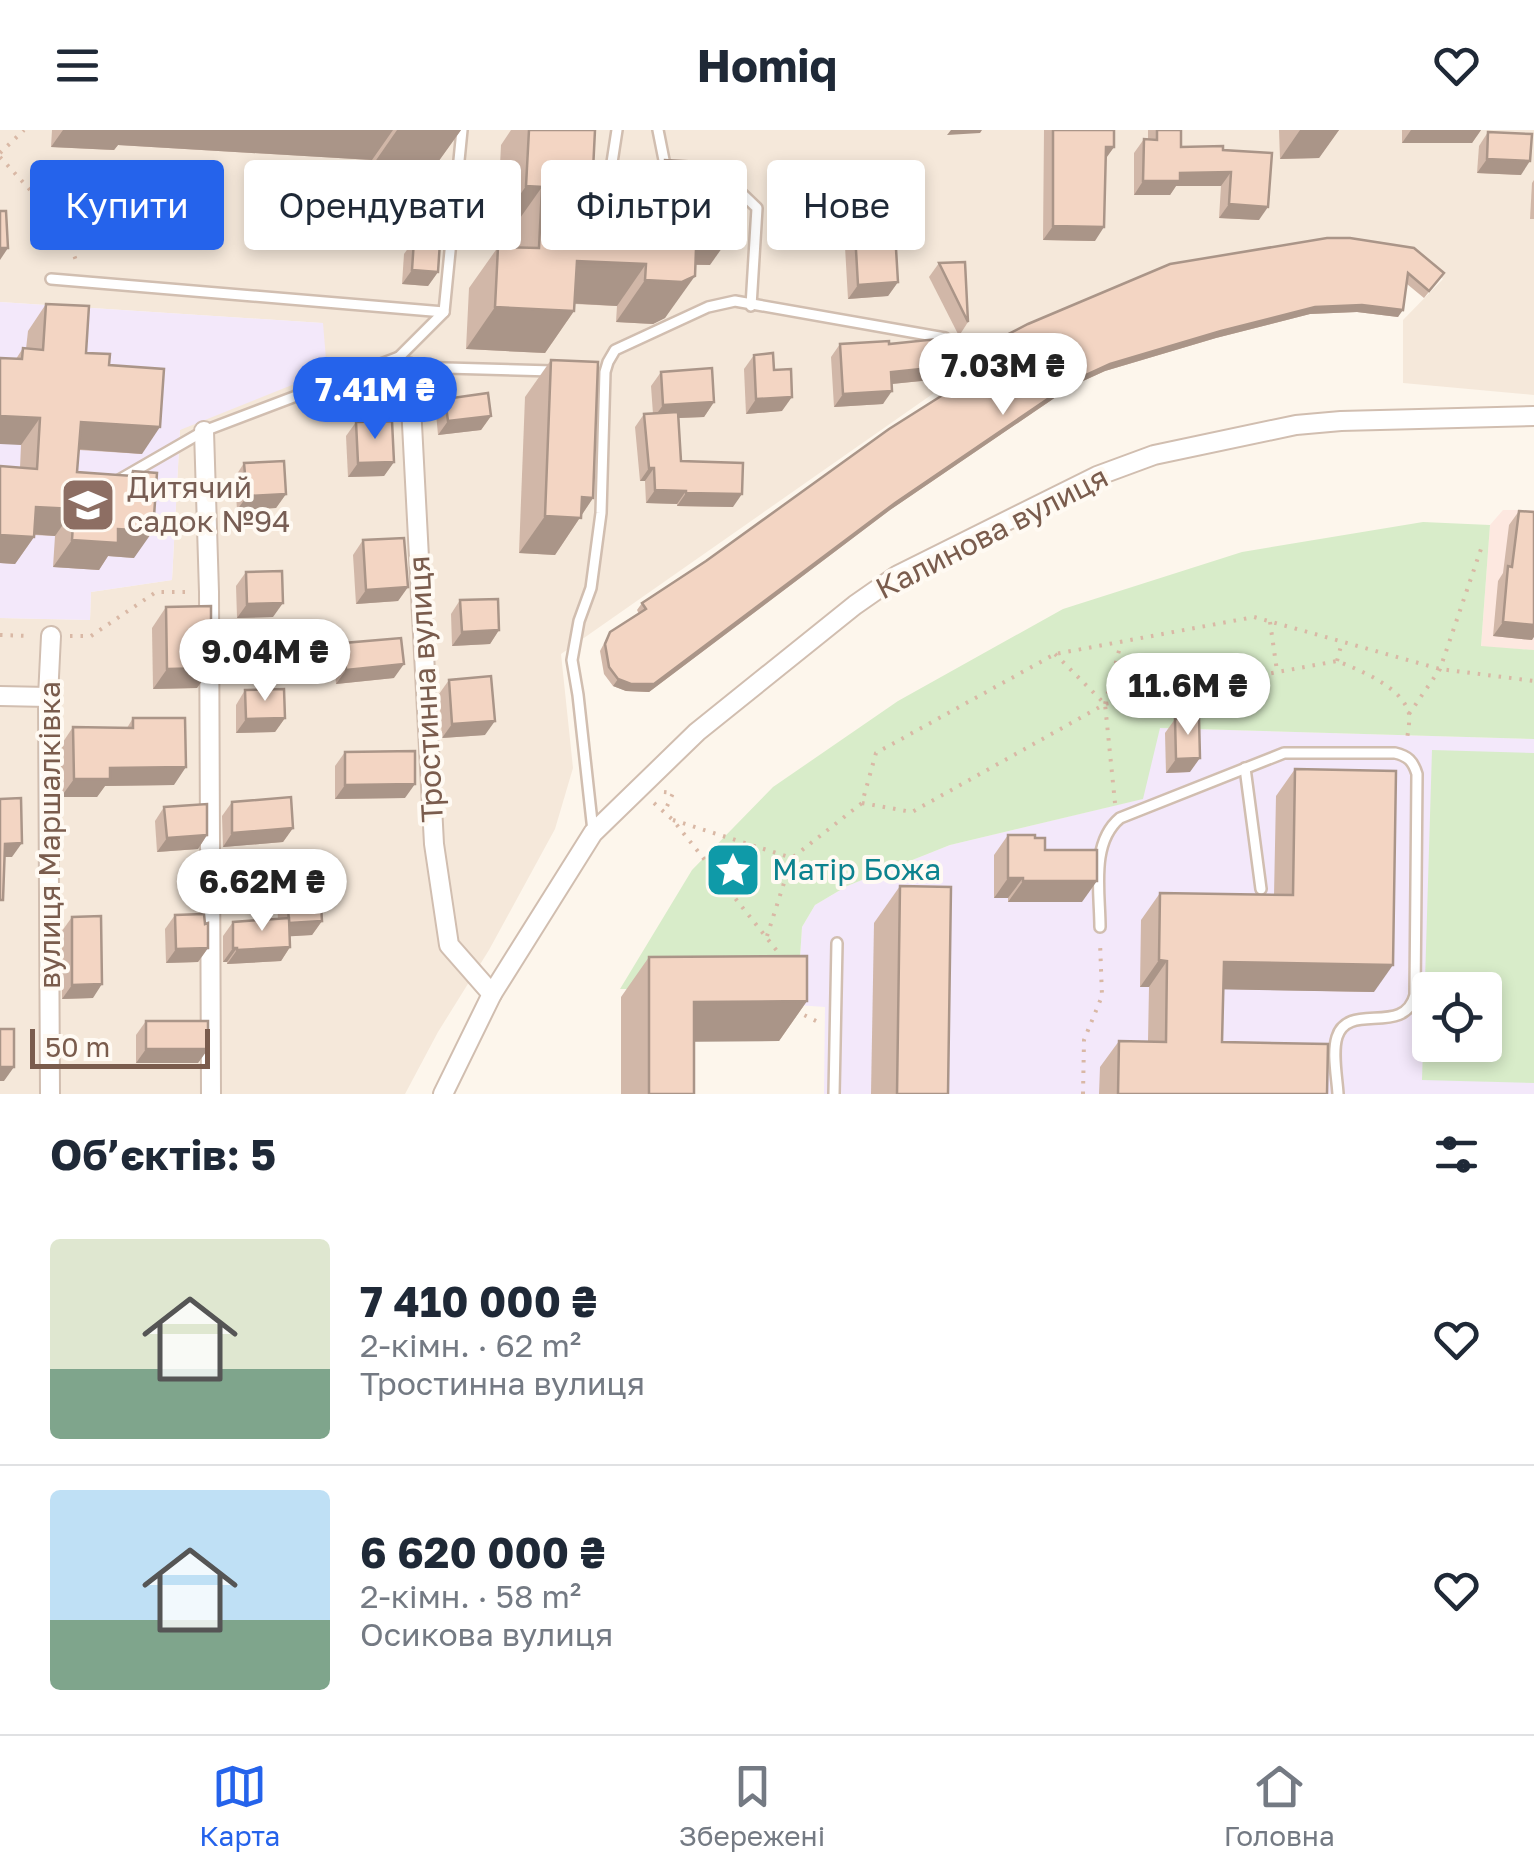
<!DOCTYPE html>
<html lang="uk">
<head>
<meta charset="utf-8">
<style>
  :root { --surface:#fff; --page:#f2f2f3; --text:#1f2937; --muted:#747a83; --line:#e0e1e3; --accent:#2563eb }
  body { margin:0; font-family:"Golos Text",sans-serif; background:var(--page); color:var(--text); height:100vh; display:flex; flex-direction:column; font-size:38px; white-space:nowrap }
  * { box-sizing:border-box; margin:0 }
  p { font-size:32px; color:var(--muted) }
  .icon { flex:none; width:55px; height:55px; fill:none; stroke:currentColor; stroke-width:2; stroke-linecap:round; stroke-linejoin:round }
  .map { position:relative; height:964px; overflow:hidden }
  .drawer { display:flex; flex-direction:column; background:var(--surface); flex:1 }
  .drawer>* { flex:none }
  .banner { position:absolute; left:30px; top:30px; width:1000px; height:90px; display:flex; gap:20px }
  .controls { position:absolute; left:1412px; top:842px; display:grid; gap:20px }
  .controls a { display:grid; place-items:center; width:90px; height:90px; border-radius:10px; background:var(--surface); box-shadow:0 5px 15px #0003; font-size:50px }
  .scale { position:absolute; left:30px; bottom:25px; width:180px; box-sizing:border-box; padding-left:10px; border:5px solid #7a5c4d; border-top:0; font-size:28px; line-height:35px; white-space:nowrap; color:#7a5c4d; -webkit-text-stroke:8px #fffaf3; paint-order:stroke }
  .price { position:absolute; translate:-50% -85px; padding:0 22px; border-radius:35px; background:#fff; color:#222; font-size:32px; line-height:65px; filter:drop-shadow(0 2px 5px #0008) }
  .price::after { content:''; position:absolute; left:50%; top:60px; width:30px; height:22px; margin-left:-15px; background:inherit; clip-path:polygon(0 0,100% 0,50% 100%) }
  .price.selected { background:var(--accent); color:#fff }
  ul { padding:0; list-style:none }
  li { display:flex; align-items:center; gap:30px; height:250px; padding:0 50px }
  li+li { border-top:2px solid var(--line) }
  li span { display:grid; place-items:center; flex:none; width:280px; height:200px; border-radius:10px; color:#555 }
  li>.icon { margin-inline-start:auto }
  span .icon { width:120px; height:120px; fill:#fffc; stroke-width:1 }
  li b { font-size:42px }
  h2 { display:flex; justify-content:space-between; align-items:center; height:120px; padding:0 50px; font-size:42px }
  .pill { padding:0 35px; border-radius:10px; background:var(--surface); box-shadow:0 5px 15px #0003; font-size:35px; line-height:90px }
  .pill.selected { background:var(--accent); color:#fff }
  header { display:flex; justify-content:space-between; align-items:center; height:130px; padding:0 50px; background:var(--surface); font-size:45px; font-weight:700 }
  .dock { display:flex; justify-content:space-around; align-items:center; height:140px; border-top:2px solid var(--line); background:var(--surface); font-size:28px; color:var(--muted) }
  .dock a { display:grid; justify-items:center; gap:5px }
  .dock .selected { color:var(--accent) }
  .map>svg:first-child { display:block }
  .residential { fill:#f5e8da }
  .commercial { fill:#fde8e0 }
  .education { fill:#f3e8fa; fill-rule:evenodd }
  .green { fill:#d8ecc9; fill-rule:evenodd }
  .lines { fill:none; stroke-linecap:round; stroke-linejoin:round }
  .service-casing { stroke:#d1beb0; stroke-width:14 }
  .minor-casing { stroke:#d1beb0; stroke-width:22 }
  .path { stroke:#d9b8a5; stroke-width:4; stroke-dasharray:2.5 8; stroke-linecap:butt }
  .service { stroke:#fff; stroke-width:9 }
  .minor { stroke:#fff; stroke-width:18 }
  .wall { fill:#d1b7a8 }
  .shaded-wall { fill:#aa9588 }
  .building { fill:#f3d5c3; stroke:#aa9588; stroke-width:2.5 }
  .labels { text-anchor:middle; stroke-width:8; stroke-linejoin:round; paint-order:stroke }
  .education-label { font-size:30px; fill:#785e54; stroke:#fffaf3; text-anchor:start }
  .street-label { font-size:30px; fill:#7a5c4d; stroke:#fffaf3 }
  .culture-label { font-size:30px; fill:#0d838f; stroke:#fffaf3; text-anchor:start }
</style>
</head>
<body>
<header><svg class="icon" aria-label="menu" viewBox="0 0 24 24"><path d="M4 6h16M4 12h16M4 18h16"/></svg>Homiq<svg class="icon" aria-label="heart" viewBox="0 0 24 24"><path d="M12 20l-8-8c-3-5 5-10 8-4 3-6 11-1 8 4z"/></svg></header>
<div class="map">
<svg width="1534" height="964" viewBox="0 0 1534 964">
  <rect width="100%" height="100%" fill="#fdf6ec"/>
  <!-- residential -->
  <path class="residential" d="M0 0H1534V265L1403 253V190L1443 149 1412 123 1164 137 968 225 954 249 561 524 573 638 555 699 489 820 438 902 405 964H0V488L90 490 91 462 172 450 180 300 322 193 0 172Z"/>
  <!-- commercial -->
  <path class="commercial" d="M1503 380H1534V520L1481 517 1490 395Z"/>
  <!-- education -->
  <g class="education">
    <path d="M0 172 323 193 327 241 180 300 172 450 91 462 90 490 0 488Z"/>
    <path d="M1159 598 1534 609V964H824L825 877 797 875 802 797 815 775 847 756 950 715 1142 669ZM1430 860H1485V915H1430Z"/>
  </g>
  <!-- green -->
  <g class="green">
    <path d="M1423 392 1490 395 1481 516 1534 520V609L1160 598 1143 669 950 715 847 756 815 775 802 797 798 858 620 859 692 740 773 657 898 571 1063 479 1242 422Z"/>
    <path d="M1432 620 1534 623V953L1422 950ZM1430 860H1485V915H1430Z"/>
  </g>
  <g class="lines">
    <!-- service casing -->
    <g class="service-casing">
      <g id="service">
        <path d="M658 0 665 35 669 36"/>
        <path d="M732 54 757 78 751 176"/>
        <path d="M605 78 617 0"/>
        <path d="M51 149 444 182"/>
        <path d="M399 227 444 182 462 0"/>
        <path d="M119 350 204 301 399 227 409 237 553 241"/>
        <path d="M1245 638 1261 759"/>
        <path d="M593 701 578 565 572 530 579 491 591 458 601 383 605 242 608 232 615 220 708 177 735 171 945 208"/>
        <path d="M1100 797C1100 762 1090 713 1120 688L1284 623H1395C1408 626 1413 631 1417 644L1415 865C1404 907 1348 871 1337 907 1332 923 1337 947 1338 964"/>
        <path d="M834 964 837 813"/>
      </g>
    </g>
    <!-- minor casing -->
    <g class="minor-casing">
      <g id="minor">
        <path d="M409 237 434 714 449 815 492 864"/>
        <path d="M204 301 209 462 211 964"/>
        <path d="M0 566 48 567"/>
        <path d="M50 964 48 567 51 506"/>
        <path d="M443 964 492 864 593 703 697 602 855 475 898 445 1097 346 1154 325 1296 295 1341 291 1534 286"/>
      </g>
    </g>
    <!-- path -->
    <g class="path">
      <path d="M0 23 24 0"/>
      <path d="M0 27 63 96 77 133"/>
      <path d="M1270 492 1277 541"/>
      <path d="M0 505 30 506"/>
      <path d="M70 506H91L156 462H186"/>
      <path d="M1055 524 1105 574 1115 673"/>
      <path d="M1337 531 1342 512"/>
      <path d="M1105 574 1121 513"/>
      <path d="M1409 584 1440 539 1482 416"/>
      <path d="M664 662 673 663 664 683"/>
      <path d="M654 673 673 690 785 831"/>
      <path d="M862 673 912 682 1105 574 1337 531C1359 540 1403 557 1409 584 1410 591 1408 602 1407 609"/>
      <path d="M673 690 792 728"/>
      <path d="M767 806 792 728 862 673 876 623 1055 524 1254 487 1440 539 1534 551"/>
      <path d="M797 878 802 884 818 892"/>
      <path d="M1083 964 1084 910 1102 866 1100 812"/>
    </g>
    <!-- service -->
    <use href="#service" class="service"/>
    <!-- minor -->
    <use href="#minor" class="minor"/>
  </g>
  <!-- wall -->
  <g class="wall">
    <path d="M52 0H461L433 39 372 36V30L118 15 114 20 51 17Z"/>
    <path d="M511 0H595L591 81 635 83 636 71 665 30 710 135H695L665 188 653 194 616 192 617 176 575 174 574 181 545 223 466 219 469 158 498 117H512L513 98H497L501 15Z"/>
    <path d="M1044 0H1114V17L1106 28 1095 111 1043 110Z"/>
    <path d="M1148 0H1181V17L1223 20 1259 90 1219 88 1221 56H1176L1170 65H1134V23L1144 9 1148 10Z"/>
    <path d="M1279 0H1339L1319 28 1280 29Z"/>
    <path d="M1402 0H1481L1472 13H1402Z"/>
    <path d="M1488 2 1521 45 1477 43 1479 16Z"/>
    <path d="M1534 50V89H1530L1532 53Z"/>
    <path d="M849 72 898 152 888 166 848 169 845 117H841L839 86Z"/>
    <path d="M414 110 438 142 428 156 402 154 404 124Z"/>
    <path d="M939 133 968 192 959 206 929 147Z"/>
    <path d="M1170 134 1444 143 1424 168 1407 154 1398 187 1357 182 1310 184 1216 208 1105 241 1072 256 890 380 649 562 626 561 613 556 604 544 600 521 610 502 639 484 637 480 642 473 706 431 978 243 970 228 975 221Z"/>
    <path d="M46 174 86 223 109 235 142 324 79 320 77 342 130 345 133 341 134 428 108 426 99 440 53 437 55 406 34 405V407L15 434 0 433V336L20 338 21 315 16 229 23 218 26 219 28 201Z"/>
    <path d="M840 214H889L931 250 891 254 883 274 834 277 831 227Z"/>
    <path d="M754 225 774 240 782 281 746 284 744 239Z"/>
    <path d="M551 230 593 368 555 425 519 423 525 267Z"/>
    <path d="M661 242 714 272 704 287 679 288 681 331 733 377 677 376V374L646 373 645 351H640L635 297 644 284H653L651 256Z"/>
    <path d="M445 269 491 286 481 300 438 305 436 283Z"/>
    <path d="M356 292 394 332 384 346 348 347 346 306Z"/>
    <path d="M244 333 286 364 276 378 237 380 235 347Z"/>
    <path d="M1519 381 1532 510 1493 506 1498 451 1503 443 1509 395Z"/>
    <path d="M363 410 408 457 398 471 356 474 353 425Z"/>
    <path d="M246 442 273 487 237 488 236 456Z"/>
    <path d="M460 470 499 500 490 514 452 516 451 484Z"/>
    <path d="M166 477 211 538 197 558 153 559 152 498Z"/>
    <path d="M344 513 394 548 336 554 334 527Z"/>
    <path d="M449 550 485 605 442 608 439 564Z"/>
    <path d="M245 560 285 588 275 602 236 603V575Z"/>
    <path d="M133 588 174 655 105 656 97 667H61V615L73 597 127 598Z"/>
    <path d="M1175 589 1190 642 1166 643 1165 603Z"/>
    <path d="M345 622 405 668 335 669V636Z"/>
    <path d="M1295 639 1374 862 1223 859 1222 912 1327 964H1099L1100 937 1119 911H1148L1149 857H1140L1141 790 1160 763 1274 765 1276 666Z"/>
    <path d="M232 672 293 698 283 712 223 717 222 686Z"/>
    <path d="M164 677 207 705 198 719 157 722 155 691Z"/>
    <path d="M1008 705 1035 708 1082 772H1008V768H994V725Z"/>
    <path d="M900 756 948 964H871L874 793Z"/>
    <path d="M287 761 322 791 312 805 290 806V817L281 831 227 834V832H223V806L233 792 278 789 277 775Z"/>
    <path d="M175 785 208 818 198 832 166 833 165 799Z"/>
    <path d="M72 787 93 868 62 869V801Z"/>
    <path d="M649 827 807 871 779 911H694V964H621V867Z"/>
    <path d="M146 891 208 919 198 933H136V905Z"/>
  </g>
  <!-- shaded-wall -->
  <g class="shaded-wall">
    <path d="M63 0H393L372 30 118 15 114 20 51 17Z"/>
    <path d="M397 0H461L433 39 372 36Z"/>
    <path d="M951 0H982L980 3 947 5Z"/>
    <path d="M1300 0H1339L1319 28 1280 29Z"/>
    <path d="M1411 0H1481L1472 13H1402Z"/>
    <path d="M1106 17H1114L1104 31Z"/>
    <path d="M1487 29 1530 31 1521 45 1477 43Z"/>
    <path d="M1231 42 1221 56H1176L1170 65H1134L1143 51 1180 43Z"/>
    <path d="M526 56 542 57 513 98H497Z"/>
    <path d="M1229 74 1268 77 1259 90 1219 88Z"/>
    <path d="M697 92 739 94 710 135 668 134Z"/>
    <path d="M1053 96 1104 97 1095 111 1043 110Z"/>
    <path d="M851 103H855L845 117H841Z"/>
    <path d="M0 118H8L0 130Z"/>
    <path d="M577 131 646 134 617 176 548 172Z"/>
    <path d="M412 140 438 142 428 156 402 154Z"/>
    <path d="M695 146 665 188 653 194 616 192 645 150Z"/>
    <path d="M898 152 888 166 848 169 858 155Z"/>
    <path d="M1362 175 1403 180 1398 187 1357 182 1310 184 1216 208 1105 241 1072 256 890 380 649 562 626 561 613 556 618 549 895 373 1077 249 1110 234 1221 201 1315 177Z"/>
    <path d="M495 177 574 181 545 223 466 219Z"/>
    <path d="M940 237 931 250 882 255 891 242Z"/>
    <path d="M892 261 883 274 834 277 843 264Z"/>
    <path d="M792 267 782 281 746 284 756 269Z"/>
    <path d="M714 272 704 287 653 289 663 275Z"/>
    <path d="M0 286 40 288 21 315 0 314Z"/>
    <path d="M491 286 481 300 438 305 448 291Z"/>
    <path d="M81 292 160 297 142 324 62 318Z"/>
    <path d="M394 332 384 346 348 347 358 333Z"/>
    <path d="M649 338H654L645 351H640Z"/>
    <path d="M655 360 686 361 677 374 646 373Z"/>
    <path d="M686 363 742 364 733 377 677 376Z"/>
    <path d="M286 364 276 378 237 380 247 366Z"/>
    <path d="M582 367 593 368 555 425 519 423 545 386Z"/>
    <path d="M36 377 74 379 55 406 17 403Z"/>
    <path d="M118 399 153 401 134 428 108 426 99 440 53 437 72 410Z"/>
    <path d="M0 405 34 407 15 434 0 433Z"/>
    <path d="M408 457 398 471 356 474 366 460Z"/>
    <path d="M283 473 273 487 237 488 247 474Z"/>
    <path d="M1503 492 1534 495V507L1532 510 1493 506Z"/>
    <path d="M499 500 490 514 452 516 462 502Z"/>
    <path d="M404 534 394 548 336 554 346 540Z"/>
    <path d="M211 538 197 558 153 559 167 539Z"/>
    <path d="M285 588 275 602 236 603 246 589Z"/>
    <path d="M495 591 485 605 442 608 452 594Z"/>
    <path d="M1200 628 1190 642 1166 643 1176 629Z"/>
    <path d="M186 637 174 655 105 656 97 667H61L74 649 110 638Z"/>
    <path d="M415 654 405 668 335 669 345 655Z"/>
    <path d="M293 698 283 712 223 717 232 703Z"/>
    <path d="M207 705 198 719 157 722 167 708Z"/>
    <path d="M22 713 12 727H0L5 714Z"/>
    <path d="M1008 748H1023L1008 768H994Z"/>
    <path d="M1023 751H1097L1082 772H1008Z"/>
    <path d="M322 791 312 805 279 807 289 793Z"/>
    <path d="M290 817 281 831 227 834 237 820Z"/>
    <path d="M208 818 198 832 166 833 176 819Z"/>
    <path d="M233 818H237L227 832H223Z"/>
    <path d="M1159 830 1167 831 1149 857H1140Z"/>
    <path d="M1224 832 1393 835 1374 862 1205 859Z"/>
    <path d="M102 854 93 868 62 869 72 855Z"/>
    <path d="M807 871 779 911 666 912 694 872Z"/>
    <path d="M146 919H208L198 933H136Z"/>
    <path d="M0 937H14L4 951H0Z"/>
  </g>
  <!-- building -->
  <g class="building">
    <path d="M529 0H595L591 81 662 84 665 30 742 34 739 94 697 92 695 146 682 152 645 150 646 134 577 131 574 181 495 177 498 117 539 118 542 57 526 56Z"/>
    <path d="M1053 0H1114V17H1106L1104 97 1053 96Z"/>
    <path d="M1157 0H1181V17L1223 16V20L1272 23 1268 77 1229 74 1231 42 1180 43V51H1143L1144 9 1157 10Z"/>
    <path d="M1488 2 1532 4 1530 31 1487 29Z"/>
    <path d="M893 69 898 152 858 155 855 103H851L849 72Z"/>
    <path d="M0 81H6L8 118H0Z"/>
    <path d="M1327 108H1350L1414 118 1444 143 1429 161 1408 143 1403 180 1362 175 1315 177 1221 201 1110 234 1077 249 895 373 654 554H631L618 549 609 537 605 514 610 502 646 479 642 473 706 431 889 299 987 237 983 238 975 221 1028 194 1170 134Z"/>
    <path d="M414 110 440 112 438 142 412 140Z"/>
    <path d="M965 132 968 192 939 133Z"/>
    <path d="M46 174 89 176 86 223 110 224 109 235 164 239 160 297 81 292 77 342 132 346 133 341 157 343 153 401 118 399V413L72 410 74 379 36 377 34 407 0 405V336L37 339 40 288 0 286V228L22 229 23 218 43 220Z"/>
    <path d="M937 209 940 237 891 242 892 261 843 264 840 214 889 211V214Z"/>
    <path d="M773 223 774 240 791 239 792 267 756 269 754 225Z"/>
    <path d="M551 230 598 232 593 368 582 367 581 388 545 386Z"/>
    <path d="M712 238 714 272 663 275 661 242Z"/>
    <path d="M488 263 491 286 448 291 445 269Z"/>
    <path d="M678 282 681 331 743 333 742 364 686 363V361L655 360 654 338H649L644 284Z"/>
    <path d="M392 291 394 332 358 333 356 292Z"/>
    <path d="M284 331 286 364 247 366 244 333Z"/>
    <path d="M1519 381 1534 382V495L1503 492 1508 436 1512 437Z"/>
    <path d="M404 408 408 457 366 460 363 410Z"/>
    <path d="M282 441 283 473 247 474 246 442Z"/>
    <path d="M498 469 499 500 462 502 460 470Z"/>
    <path d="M211 476V538L167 539 166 477Z"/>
    <path d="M401 508 404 534 346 540 344 513Z"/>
    <path d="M491 546 495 591 452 594 449 550Z"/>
    <path d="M284 559 285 588 246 589 245 560Z"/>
    <path d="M133 588H185L186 637 110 638V649H74L73 597 133 598Z"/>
    <path d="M1199 588 1200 628 1176 629 1175 589Z"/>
    <path d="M415 621V654L345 655V622Z"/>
    <path d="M1295 639 1396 641 1393 835 1224 832 1222 912 1328 914 1327 964H1118L1119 911 1166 912 1167 831 1159 830 1160 763 1293 765Z"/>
    <path d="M291 667 293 698 232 703V672Z"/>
    <path d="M21 668 22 713 5 714 3 770H0V669Z"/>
    <path d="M207 674V705L167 708 164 677Z"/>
    <path d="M1008 705H1035V708H1045V720H1097V751H1023V748H1008Z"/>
    <path d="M900 756 951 757 948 964H897Z"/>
    <path d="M320 759 322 791 289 793 287 761Z"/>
    <path d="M204 784 205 794 208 793V818L176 819 175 785Z"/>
    <path d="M101 786 102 854 72 855V787Z"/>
    <path d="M289 788 290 817 237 820V818H233V792Z"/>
    <path d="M807 826V871L694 872V964H649V827Z"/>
    <rect x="146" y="891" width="62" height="28"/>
    <rect x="0" y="899" width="14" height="38"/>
  </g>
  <!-- icons -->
  <defs>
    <g id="school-square" transform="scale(2.875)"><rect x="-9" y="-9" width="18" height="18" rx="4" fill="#8d6e63" stroke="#fffaf3"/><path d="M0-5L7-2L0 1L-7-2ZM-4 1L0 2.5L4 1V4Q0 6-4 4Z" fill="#fff"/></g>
    <g id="sight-square" transform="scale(2.875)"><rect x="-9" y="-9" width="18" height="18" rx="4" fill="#0f9aa8" stroke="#fffaf3"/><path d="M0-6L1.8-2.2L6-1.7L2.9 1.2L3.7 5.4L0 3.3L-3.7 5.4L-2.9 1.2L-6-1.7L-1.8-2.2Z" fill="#fff"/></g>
  </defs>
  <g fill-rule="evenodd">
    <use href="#school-square" x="88" y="375"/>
    <use href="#sight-square" x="733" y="740"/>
  </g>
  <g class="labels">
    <!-- education labels -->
    <g class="education-label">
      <text x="127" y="368">Дитячий<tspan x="127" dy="34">садок №94</tspan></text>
    </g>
    <!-- street labels -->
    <g class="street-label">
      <text transform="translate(992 403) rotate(-27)" y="10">Калинова вулиця</text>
      <text transform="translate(426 559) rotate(-93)" y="10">Тростинна вулиця</text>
      <text transform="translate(50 705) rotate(-90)" y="10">вулиця Маршалківка</text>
    </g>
    <!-- culture labels -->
    <g class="culture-label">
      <text x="772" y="750">Матір Божа</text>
    </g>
  </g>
</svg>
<div class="controls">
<a><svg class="icon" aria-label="locate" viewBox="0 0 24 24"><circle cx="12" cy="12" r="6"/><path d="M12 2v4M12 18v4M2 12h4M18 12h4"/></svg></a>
</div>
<div class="scale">50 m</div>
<b class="price" style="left:1003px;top:288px">7.03M ₴</b>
<b class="price selected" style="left:375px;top:312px">7.41M ₴</b>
<b class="price" style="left:265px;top:574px">9.04M ₴</b>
<b class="price" style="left:1188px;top:608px">11.6M ₴</b>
<b class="price" style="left:262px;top:804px">6.62M ₴</b>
<div class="banner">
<a class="pill selected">Купити</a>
<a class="pill">Орендувати</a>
<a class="pill">Фільтри</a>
<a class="pill">Нове</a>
</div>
</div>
<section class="drawer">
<h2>Об’єктів: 5<svg class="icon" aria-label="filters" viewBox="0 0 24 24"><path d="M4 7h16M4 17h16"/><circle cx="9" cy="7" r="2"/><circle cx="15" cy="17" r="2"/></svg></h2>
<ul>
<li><span style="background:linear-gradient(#dfe7d0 65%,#7fa58c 0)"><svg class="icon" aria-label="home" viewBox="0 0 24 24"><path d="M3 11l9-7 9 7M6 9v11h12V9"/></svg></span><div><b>7 410 000 ₴</b><p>2-кімн. · 62 m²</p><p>Тростинна вулиця</p></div><svg class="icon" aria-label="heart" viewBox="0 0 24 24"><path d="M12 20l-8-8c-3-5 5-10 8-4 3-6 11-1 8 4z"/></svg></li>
<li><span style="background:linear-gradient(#bfe0f5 65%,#7fa58c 0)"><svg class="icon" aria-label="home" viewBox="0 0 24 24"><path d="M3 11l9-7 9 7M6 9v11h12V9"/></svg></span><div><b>6 620 000 ₴</b><p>2-кімн. · 58 m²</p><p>Осикова вулиця</p></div><svg class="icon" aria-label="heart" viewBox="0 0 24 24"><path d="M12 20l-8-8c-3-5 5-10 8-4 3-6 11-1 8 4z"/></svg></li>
</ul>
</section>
<nav class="dock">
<a class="selected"><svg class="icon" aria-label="map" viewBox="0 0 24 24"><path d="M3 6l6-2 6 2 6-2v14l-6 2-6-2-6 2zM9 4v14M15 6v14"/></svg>Карта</a>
<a><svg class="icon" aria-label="saved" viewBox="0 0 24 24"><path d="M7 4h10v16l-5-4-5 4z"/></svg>Збережені</a>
<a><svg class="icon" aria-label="home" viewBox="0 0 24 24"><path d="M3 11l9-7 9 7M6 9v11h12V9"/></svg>Головна</a>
</nav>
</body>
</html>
